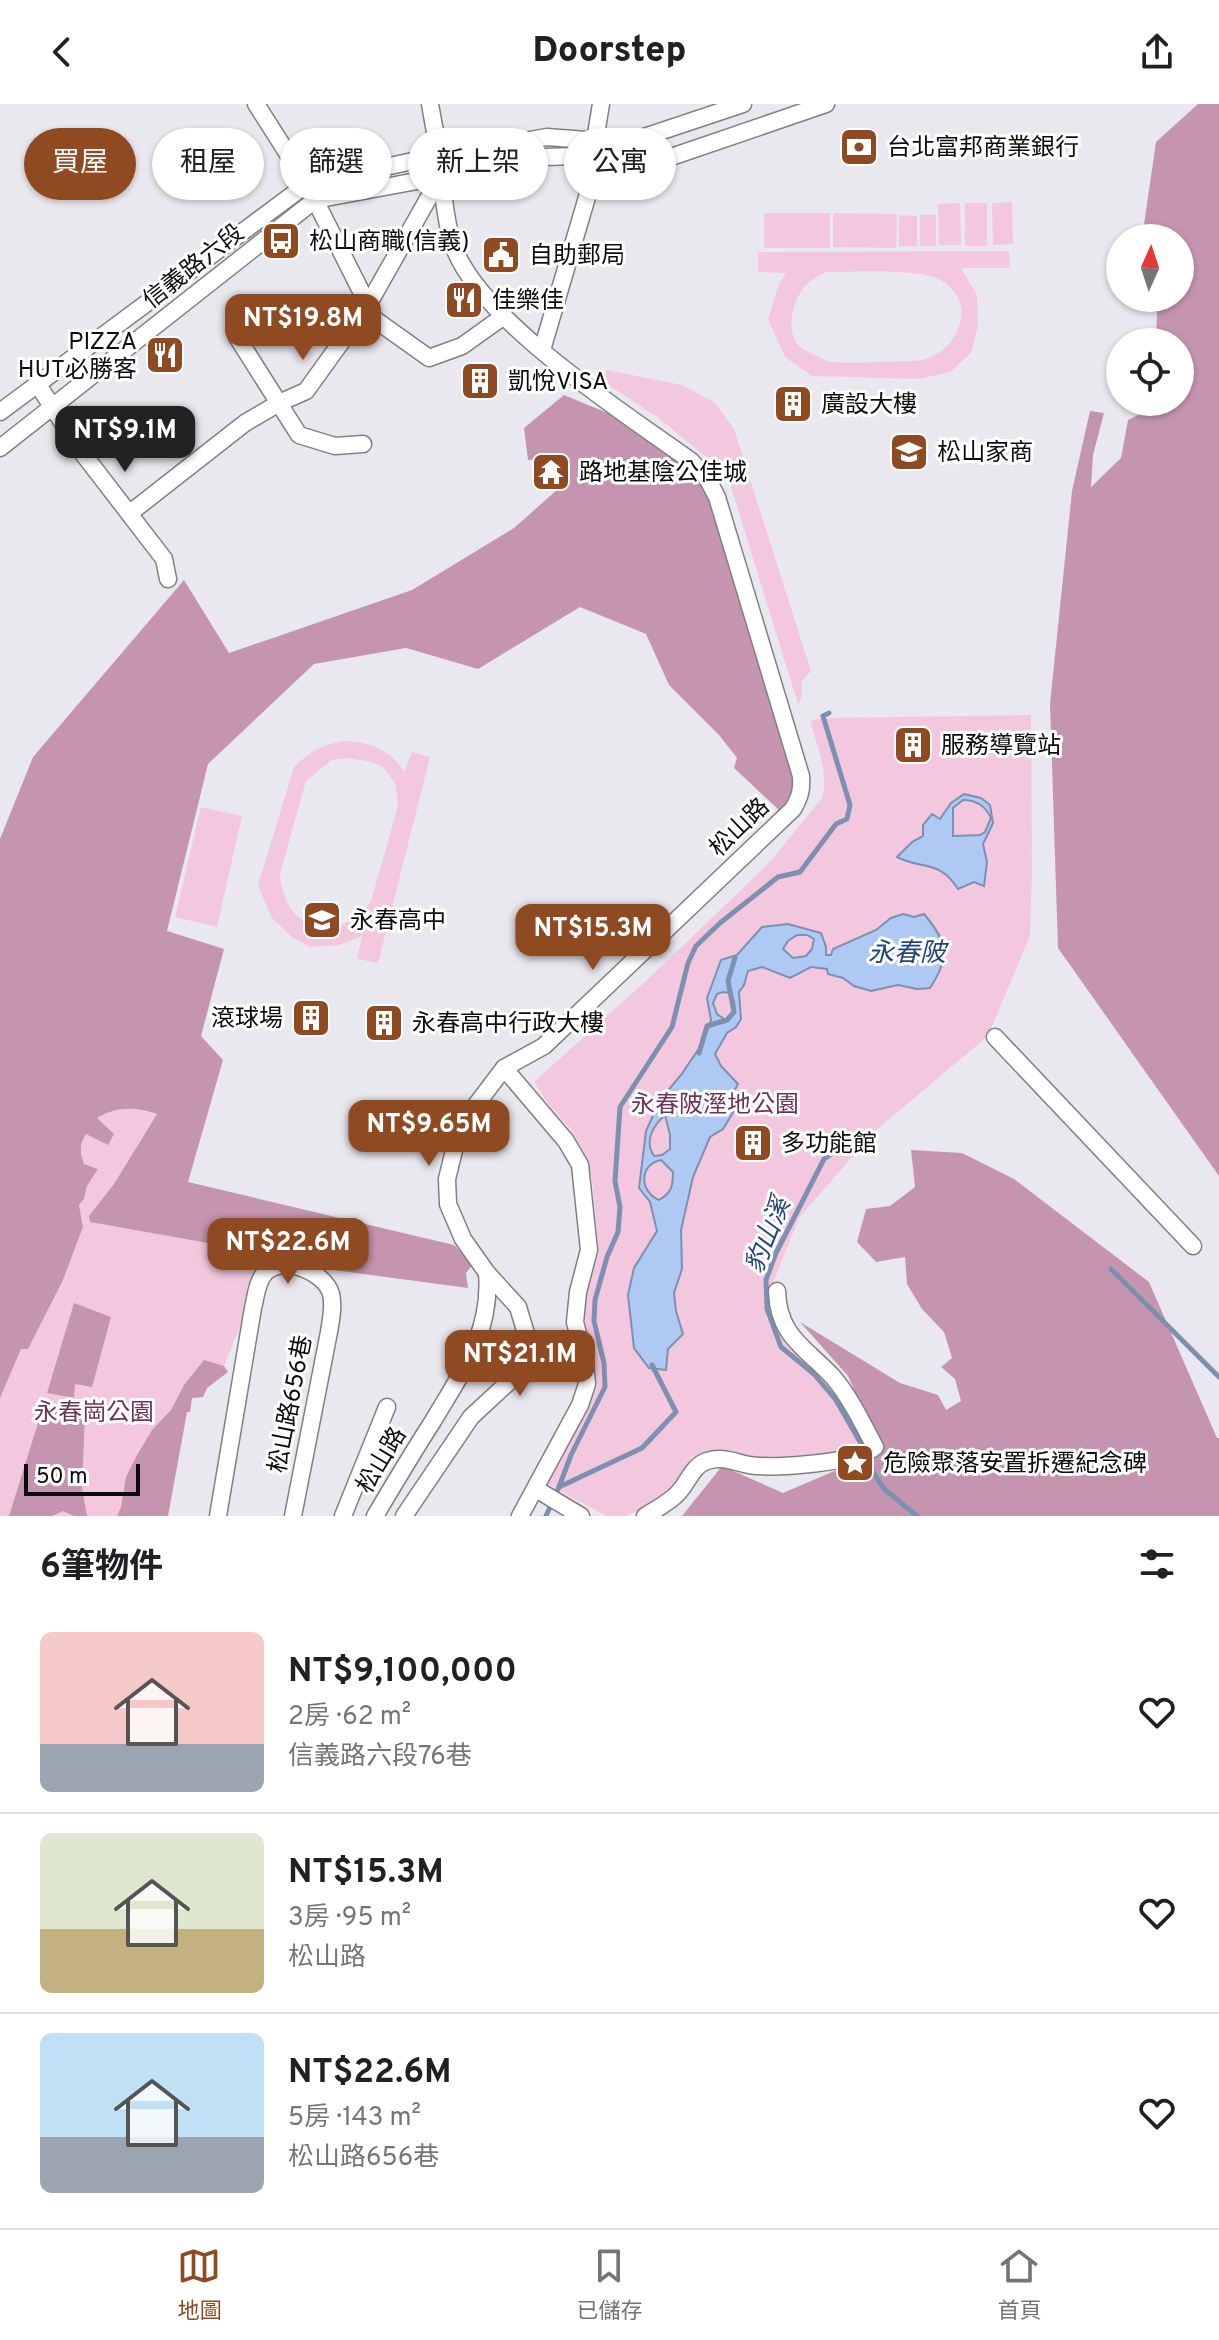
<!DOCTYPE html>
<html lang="zh-TW">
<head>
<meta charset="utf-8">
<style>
  :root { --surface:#fff; --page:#f6f6f6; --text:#202124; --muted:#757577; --line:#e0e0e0; --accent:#904a22 }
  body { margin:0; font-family:Overpass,"Noto Sans TC",sans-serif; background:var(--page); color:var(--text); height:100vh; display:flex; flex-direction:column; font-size:30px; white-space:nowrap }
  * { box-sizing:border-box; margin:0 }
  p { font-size:26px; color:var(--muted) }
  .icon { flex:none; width:44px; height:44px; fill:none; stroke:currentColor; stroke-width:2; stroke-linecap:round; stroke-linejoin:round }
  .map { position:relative; height:1412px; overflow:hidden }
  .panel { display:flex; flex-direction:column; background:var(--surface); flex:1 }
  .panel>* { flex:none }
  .top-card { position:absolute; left:24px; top:24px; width:800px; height:72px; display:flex; gap:16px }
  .needle { width:52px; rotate:3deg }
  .fabs { position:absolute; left:1106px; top:120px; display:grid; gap:16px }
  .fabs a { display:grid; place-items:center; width:88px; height:88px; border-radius:50%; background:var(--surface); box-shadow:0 2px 6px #0004; font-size:40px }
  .scale { position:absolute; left:24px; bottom:20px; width:116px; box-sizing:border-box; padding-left:8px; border:4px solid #0c0c0e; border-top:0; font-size:22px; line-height:28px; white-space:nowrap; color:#0c0c0e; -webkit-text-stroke:6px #fff; paint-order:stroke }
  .price { position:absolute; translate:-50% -68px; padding:0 18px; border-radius:16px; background:var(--accent); color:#fff; font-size:26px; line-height:52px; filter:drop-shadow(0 2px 4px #0008) }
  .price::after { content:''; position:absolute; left:50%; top:48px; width:24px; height:18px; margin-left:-12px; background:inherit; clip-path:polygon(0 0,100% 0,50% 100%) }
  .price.active { background:#222; color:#fff }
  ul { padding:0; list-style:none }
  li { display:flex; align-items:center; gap:24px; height:200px; padding:0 40px }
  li+li { border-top:2px solid var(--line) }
  li span { display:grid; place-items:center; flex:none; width:224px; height:160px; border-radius:12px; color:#555 }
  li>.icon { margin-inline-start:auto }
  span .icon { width:96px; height:96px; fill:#fffc; stroke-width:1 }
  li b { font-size:34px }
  h2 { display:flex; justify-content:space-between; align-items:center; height:96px; padding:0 40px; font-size:34px }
  .tag { padding:0 28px; border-radius:36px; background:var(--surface); box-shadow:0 2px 6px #0004; font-size:28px; line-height:72px }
  .tag.active { background:var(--accent); color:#fff }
  header { display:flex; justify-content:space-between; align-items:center; height:104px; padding:0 40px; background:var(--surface); font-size:36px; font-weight:800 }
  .dock { display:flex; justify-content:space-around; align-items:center; height:112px; border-top:2px solid var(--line); background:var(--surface); font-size:22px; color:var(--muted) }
  .dock a { display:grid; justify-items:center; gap:4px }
  .dock .active { color:var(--accent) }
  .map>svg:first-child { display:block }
  .green { fill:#f3c8df; fill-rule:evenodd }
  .forest { fill:#c595b0 }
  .water { fill:#adc9f4; stroke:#7d90af; stroke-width:2; fill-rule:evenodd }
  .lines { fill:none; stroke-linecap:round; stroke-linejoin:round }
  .stream { stroke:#7d90af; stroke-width:5 }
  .minor-casing { stroke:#817f85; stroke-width:19 }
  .minor { stroke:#fff; stroke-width:16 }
  .labels { text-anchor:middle; stroke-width:6; stroke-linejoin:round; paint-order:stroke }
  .poi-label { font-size:24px; fill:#0c0c0e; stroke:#fff; text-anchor:start }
  .street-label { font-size:24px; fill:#0c0c0e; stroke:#fff }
  .park-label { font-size:24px; fill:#6f3358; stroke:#fff }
  .water-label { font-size:26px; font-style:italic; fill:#234579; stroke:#fff }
</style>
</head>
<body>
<header><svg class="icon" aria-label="back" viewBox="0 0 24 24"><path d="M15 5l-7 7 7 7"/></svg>Doorstep<svg class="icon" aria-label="share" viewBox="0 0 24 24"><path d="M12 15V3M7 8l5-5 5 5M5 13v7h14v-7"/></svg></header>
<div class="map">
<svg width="1219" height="1412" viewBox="0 0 1219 1412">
  <rect width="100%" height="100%" fill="#eae8ef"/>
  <!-- green -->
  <g class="green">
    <path d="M1012 98 1013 140 993 141 992 99Z"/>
    <path d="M960 99 961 141H939L938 100Z"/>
    <rect x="965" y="99" width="22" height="43"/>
    <rect x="764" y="109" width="66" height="35"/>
    <path d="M833 109 897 110 896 144 833 143Z"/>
    <path d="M899 111 917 112V142H899Z"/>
    <rect x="920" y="111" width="16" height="31"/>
    <path d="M1009 147 1010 164H961L977 191 978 222 971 249 950 268 919 275 812 272 785 253 768 215 779 180 786 169 758 168V148ZM827 168C853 168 915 165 936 174 984 195 957 256 912 257 886 257 858 260 832 258 826 257 821 254 815 251 811 249 803 246 799 242 791 234 790 217 793 207 798 187 808 176 827 168Z"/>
    <path d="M607 266 682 281 715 299 734 325 811 567 802 577V593L798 600 727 370 657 313 604 278 603 270Z"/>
    <path d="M1031 611 1032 764 1030 832 988 932 875 1027 799 1114 773 1179 767 1215 842 1301 862 1337 802 1359H774L716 1346 691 1353 680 1381 666 1395 626 1412H606L548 1380 597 1283 595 1260 584 1214V1196L599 1149 592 1075 583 1047 570 1024 549 1001 534 978 648 875 769 759 822 694C829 668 817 642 810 617L822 614Z"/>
    <path d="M343 637C368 638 391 645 404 668L412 648 430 653 378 859 357 855 362 832 340 841 310 843 292 833 271 813 258 781 294 663C311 647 320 642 343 637ZM348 654 372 658 383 663 395 679 397 691 398 702 371 797C337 843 284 827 280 770L306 677 332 656Z"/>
    <path d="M201 703 242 712 217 823 175 813Z"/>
    <path d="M121 1003 157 1010 114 1080 90 1112V1118L202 1138 286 1157 257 1163 254 1169 247 1205 224 1262 228 1268 207 1284 203 1293 192 1294 190 1308H187L168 1412H0V1294L21 1244H28L63 1176 83 1123 79 1101 84 1095 87 1082 98 1065 84 1060C80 1048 79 1041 86 1029L108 1041 96 1013 111 1006Z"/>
  </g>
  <!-- forest -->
  <g class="forest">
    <path d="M1198 0H1219V1072L1058 844 1050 600 1072 387 1090 307 1104 309 1093 351 1091 383 1121 354 1128 316 1154 303 1155 298H1180V238H1156L1157 208 1144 194H1180V134H1142L1156 38Z"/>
    <path d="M564 291 617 313 687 359 714 395 798 675 792 692 779 706 734 664 737 654 719 631 669 581 646 530 580 503 478 565 406 544 314 560 208 660 167 827 224 845 201 932 223 956 188 1078 454 1141 473 1160 466 1169 468 1184 326 1165 298 1148 286 1157 202 1138 90 1118 89 1112 114 1080 157 1010C135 1003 117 1002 97 1014L114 1030 108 1041 86 1030C79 1041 80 1048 84 1060L98 1065 87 1082 84 1095 79 1101 83 1123 63 1176 28 1245H21L0 1294V735L33 653 184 476 229 549 412 486 514 424 567 377 561 354 528 356 524 324Z"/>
    <path d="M911 1046 962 1049 1014 1075 1149 1178 1217 1334H1219V1412H682L722 1362 783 1389 867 1353 877 1335 848 1272 800 1218 900 1279 938 1291 946 1306 961 1297 955 1275 941 1263 952 1254 944 1228 922 1205 907 1180 905 1153 876 1158 857 1138 866 1105 890 1102 915 1083Z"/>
    <path d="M74 1199 111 1213 92 1283 75 1280 74 1294 47 1289Z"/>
    <path d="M204 1256 224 1262 228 1268 207 1284 203 1293 192 1294 190 1308H187L168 1412H117L121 1403 126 1373 136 1353 152 1326 171 1306 184 1281Z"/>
    <path d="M43 1303 85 1309 82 1384 87 1412H74L63 1407 52 1412H9Z"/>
  </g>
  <!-- water -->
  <g class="water">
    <path d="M964 690 981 694 990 701 993 719 983 740 987 758 984 782 974 778 958 785C939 755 922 766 897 753L912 738 923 732V721L932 710 940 715 951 699ZM963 696C977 696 985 702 991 714L985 728 980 731 953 732V704Z"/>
    <path d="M903 810 914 813 924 810C948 839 951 852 930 884L917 885 898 881 871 887 854 882 843 874 828 870 827 865 811 863 790 874 762 863 748 867 744 881 739 888 741 915 736 923 727 929 715 950 721 962 738 980 730 994 734 1007 723 1025 710 1033 693 1073 681 1126 682 1165 674 1189 676 1207 683 1230 668 1245 666 1266 649 1264 634 1244 628 1191 634 1164 657 1127 650 1098 639 1084 646 1027 660 996 681 971 702 940 711 916 707 894 721 856 737 851 762 823 788 820 821 829 826 843V851H831L833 845 876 826 891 814ZM797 831H807L814 835 812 845 806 852 793 854 783 845 788 837ZM723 888 730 889C737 900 736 908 727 917L717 910 713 899 717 890ZM665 1011 670 1031V1045L662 1051 654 1052C644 1037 653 1022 665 1011ZM661 1056 673 1068C673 1083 671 1089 659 1096 640 1088 638 1061 661 1056Z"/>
  </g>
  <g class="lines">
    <!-- stream -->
    <g class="stream">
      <path d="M699 949 707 922 727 916 734 908 728 877 735 854"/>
      <path d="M863 1029 824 1055 776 1149 766 1176 767 1205 781 1243 814 1270 836 1296 860 1338 868 1360 884 1385 917 1412"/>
      <path d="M1111 1165 1219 1273"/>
      <path d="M559 1383 571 1351 605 1283 604 1259 594 1217 595 1196 607 1153 618 1128 620 1103 615 1077 620 1003 672 923 688 859 696 842 720 819 778 773 800 768 836 720 847 715 850 701 823 612 829 609"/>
      <path d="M546 1412 559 1383 642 1344 676 1308 652 1261"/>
    </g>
    <!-- minor casing -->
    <g class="minor-casing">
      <g id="minor">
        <path d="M256 0 307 80 368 201"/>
        <path d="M363 207 429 254 462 242 504 212"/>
        <path d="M237 233 299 331 335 342 363 340"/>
        <path d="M542 246 590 83 592 55 601 0"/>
        <path d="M38 281 84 351 164 455 168 475"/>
        <path d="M0 308 307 80 422 55 547 33 626 39 743 0"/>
        <path d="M0 344 315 96 545 53 575 52 633 66 826 0"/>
        <path d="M130 409 245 319 279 299 306 287 368 201 441 72"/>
        <path d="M995 933 1193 1142"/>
        <path d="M504 964 566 1037 580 1061 589 1146 578 1188 575 1218 585 1258 587 1280 580 1301 520 1412"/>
        <path d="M536 1385 581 1412"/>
        <path d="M218 1412 253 1204C256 1192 257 1176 266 1168 284 1151 325 1168 331 1190 334 1202 331 1216 329 1228L293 1412"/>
        <path d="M343 1412 387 1303"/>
        <path d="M375 1412C394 1380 413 1348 433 1317 462 1268 492 1228 487 1169"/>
        <path d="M404 1412 471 1313 525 1263 528 1236 518 1203 487 1169 463 1135 448 1100 447 1075 459 1026 476 1001 504 964 544 942 793 705C800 693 802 686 801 672L717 393 707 374 691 357C626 310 475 214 452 138 444 111 443 82 439 54 437 36 433 18 430 0"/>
        <path d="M645 1412C655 1406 666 1400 675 1392 688 1381 691 1362 707 1357 723 1352 734 1358 749 1361 774 1365 857 1359 875 1343 863 1320 850 1293 833 1273 806 1244 778 1232 777 1187"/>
      </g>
    </g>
    <!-- minor -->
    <use href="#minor" class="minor"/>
  </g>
  <!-- icons -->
  <defs>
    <g id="bank-square" transform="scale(2)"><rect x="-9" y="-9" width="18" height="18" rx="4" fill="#904a22" stroke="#fff"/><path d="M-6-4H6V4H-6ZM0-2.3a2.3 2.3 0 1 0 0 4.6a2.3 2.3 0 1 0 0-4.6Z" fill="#fff"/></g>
    <g id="bus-square" transform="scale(2)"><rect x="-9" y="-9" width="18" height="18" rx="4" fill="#904a22" stroke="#fff"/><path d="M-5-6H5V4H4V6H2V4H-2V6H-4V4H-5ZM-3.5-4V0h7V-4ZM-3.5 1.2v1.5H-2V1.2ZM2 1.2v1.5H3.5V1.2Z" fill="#fff"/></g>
    <g id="civic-square" transform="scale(2)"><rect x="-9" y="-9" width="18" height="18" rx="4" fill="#904a22" stroke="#fff"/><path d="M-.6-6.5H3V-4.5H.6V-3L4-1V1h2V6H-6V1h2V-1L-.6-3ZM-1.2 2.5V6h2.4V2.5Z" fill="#fff"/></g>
    <g id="restaurant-square" transform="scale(2)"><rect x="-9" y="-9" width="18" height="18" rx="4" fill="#904a22" stroke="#fff"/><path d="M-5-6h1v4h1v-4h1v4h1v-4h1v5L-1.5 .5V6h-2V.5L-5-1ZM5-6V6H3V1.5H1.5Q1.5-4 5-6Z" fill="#fff"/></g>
    <g id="building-square" transform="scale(2)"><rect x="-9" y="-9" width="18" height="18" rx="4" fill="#904a22" stroke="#fff"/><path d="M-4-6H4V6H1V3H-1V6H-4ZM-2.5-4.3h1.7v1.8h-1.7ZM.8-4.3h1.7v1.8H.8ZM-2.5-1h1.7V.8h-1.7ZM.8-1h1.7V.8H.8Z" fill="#fff"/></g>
    <g id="school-square" transform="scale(2)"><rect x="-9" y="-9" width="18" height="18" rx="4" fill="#904a22" stroke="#fff"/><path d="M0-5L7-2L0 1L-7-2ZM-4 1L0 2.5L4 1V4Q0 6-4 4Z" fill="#fff"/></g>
    <g id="temple-square" transform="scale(2)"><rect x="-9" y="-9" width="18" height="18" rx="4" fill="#904a22" stroke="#fff"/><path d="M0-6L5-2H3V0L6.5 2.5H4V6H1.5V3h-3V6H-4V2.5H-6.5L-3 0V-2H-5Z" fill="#fff"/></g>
    <g id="sight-square" transform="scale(2)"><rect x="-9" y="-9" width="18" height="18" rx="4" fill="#904a22" stroke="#fff"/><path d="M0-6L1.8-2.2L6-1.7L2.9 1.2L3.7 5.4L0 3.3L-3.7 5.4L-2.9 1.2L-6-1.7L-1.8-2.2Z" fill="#fff"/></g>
  </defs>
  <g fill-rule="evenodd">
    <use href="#bank-square" x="859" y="43"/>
    <use href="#bus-square" x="281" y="137"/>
    <use href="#civic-square" x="501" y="151"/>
    <use href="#restaurant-square" x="464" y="196"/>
    <use href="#restaurant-square" x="165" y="251"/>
    <use href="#building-square" x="480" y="277"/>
    <use href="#building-square" x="793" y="300"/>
    <use href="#school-square" x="909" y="348"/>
    <use href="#temple-square" x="551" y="368"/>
    <use href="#building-square" x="913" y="641"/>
    <use href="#school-square" x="322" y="816"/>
    <use href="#building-square" x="311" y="914"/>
    <use href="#building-square" x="384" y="919"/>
    <use href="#building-square" x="753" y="1039"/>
    <use href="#sight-square" x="855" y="1359"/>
  </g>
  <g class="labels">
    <!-- poi labels -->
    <g class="poi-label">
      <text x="887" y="51">台北富邦商業銀行</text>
      <text x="309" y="145">松山商職(信義)</text>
      <text x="529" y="159">自助郵局</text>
      <text x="492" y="204">佳樂佳</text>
      <text x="137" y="245" text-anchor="end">PIZZA<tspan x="137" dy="28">HUT必勝客</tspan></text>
      <text x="508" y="285">凱悅VISA</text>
      <text x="821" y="308">廣設大樓</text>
      <text x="937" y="356">松山家商</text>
      <text x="579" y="376">路地基陰公佳城</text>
      <text x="941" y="649">服務導覽站</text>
      <text x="350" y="824">永春高中</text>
      <text x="283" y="922" text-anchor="end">滾球場</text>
      <text x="412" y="927">永春高中行政大樓</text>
      <text x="781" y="1047">多功能館</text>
      <text x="883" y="1367">危險聚落安置拆遷紀念碑</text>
    </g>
    <!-- street labels -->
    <g class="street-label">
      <text transform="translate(193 162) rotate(-38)" y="8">信義路六段</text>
      <text transform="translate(739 723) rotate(-44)" y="8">松山路</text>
      <text transform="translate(290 1300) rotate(-79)" y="8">松山路656巷</text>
      <text transform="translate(381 1356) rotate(-59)" y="8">松山路</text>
    </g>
    <!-- park labels -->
    <g class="park-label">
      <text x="715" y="1008">永春陂溼地公園</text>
      <text x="94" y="1316">永春崗公園</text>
    </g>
    <!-- water labels -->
    <g class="water-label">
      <text x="907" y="857">永春陂</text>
      <text transform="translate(767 1131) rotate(-68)" y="9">豹山溪</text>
    </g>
  </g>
</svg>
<div class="fabs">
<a><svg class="needle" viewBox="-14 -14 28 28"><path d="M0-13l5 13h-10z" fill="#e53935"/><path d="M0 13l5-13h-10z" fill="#757577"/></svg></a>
<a><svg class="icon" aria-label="locate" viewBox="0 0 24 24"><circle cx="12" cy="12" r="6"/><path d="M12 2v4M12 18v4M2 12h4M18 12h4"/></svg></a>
</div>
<div class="scale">50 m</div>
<b class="price" style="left:303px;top:258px">NT$19.8M</b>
<b class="price active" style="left:125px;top:370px">NT$9.1M</b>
<b class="price" style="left:593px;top:868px">NT$15.3M</b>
<b class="price" style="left:429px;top:1064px">NT$9.65M</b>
<b class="price" style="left:288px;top:1182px">NT$22.6M</b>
<b class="price" style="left:520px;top:1294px">NT$21.1M</b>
<div class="top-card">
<a class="tag active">買屋</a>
<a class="tag">租屋</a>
<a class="tag">篩選</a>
<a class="tag">新上架</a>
<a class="tag">公寓</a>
</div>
</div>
<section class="panel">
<h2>6筆物件<svg class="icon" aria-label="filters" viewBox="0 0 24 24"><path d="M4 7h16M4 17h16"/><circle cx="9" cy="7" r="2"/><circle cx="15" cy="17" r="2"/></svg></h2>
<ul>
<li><span style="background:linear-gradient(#f6c9c9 70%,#9aa5b1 0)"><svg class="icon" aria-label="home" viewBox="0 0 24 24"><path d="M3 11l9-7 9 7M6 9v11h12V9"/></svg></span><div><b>NT$9,100,000</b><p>2房 · 62 m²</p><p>信義路六段76巷</p></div><svg class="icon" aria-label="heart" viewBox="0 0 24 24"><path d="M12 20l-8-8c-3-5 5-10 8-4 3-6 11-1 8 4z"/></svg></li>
<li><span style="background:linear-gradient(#dfe7d0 60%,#c2b280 0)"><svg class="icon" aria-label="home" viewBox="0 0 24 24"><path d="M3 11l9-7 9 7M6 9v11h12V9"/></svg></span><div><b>NT$15.3M</b><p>3房 · 95 m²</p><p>松山路</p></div><svg class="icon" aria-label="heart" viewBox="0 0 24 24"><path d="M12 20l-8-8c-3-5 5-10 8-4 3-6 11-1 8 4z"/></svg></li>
<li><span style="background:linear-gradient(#bfe0f5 65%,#9aa5b1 0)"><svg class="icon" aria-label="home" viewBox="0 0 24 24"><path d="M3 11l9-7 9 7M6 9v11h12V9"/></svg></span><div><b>NT$22.6M</b><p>5房 · 143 m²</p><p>松山路656巷</p></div><svg class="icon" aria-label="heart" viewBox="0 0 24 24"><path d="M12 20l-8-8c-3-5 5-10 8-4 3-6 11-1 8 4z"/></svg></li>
</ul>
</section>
<nav class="dock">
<a class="active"><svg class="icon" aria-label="map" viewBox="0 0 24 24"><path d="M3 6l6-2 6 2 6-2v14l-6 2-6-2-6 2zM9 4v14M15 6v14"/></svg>地圖</a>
<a><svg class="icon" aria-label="saved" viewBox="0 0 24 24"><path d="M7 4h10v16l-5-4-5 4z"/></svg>已儲存</a>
<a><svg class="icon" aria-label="home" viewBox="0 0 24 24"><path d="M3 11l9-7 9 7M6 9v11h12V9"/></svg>首頁</a>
</nav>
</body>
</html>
